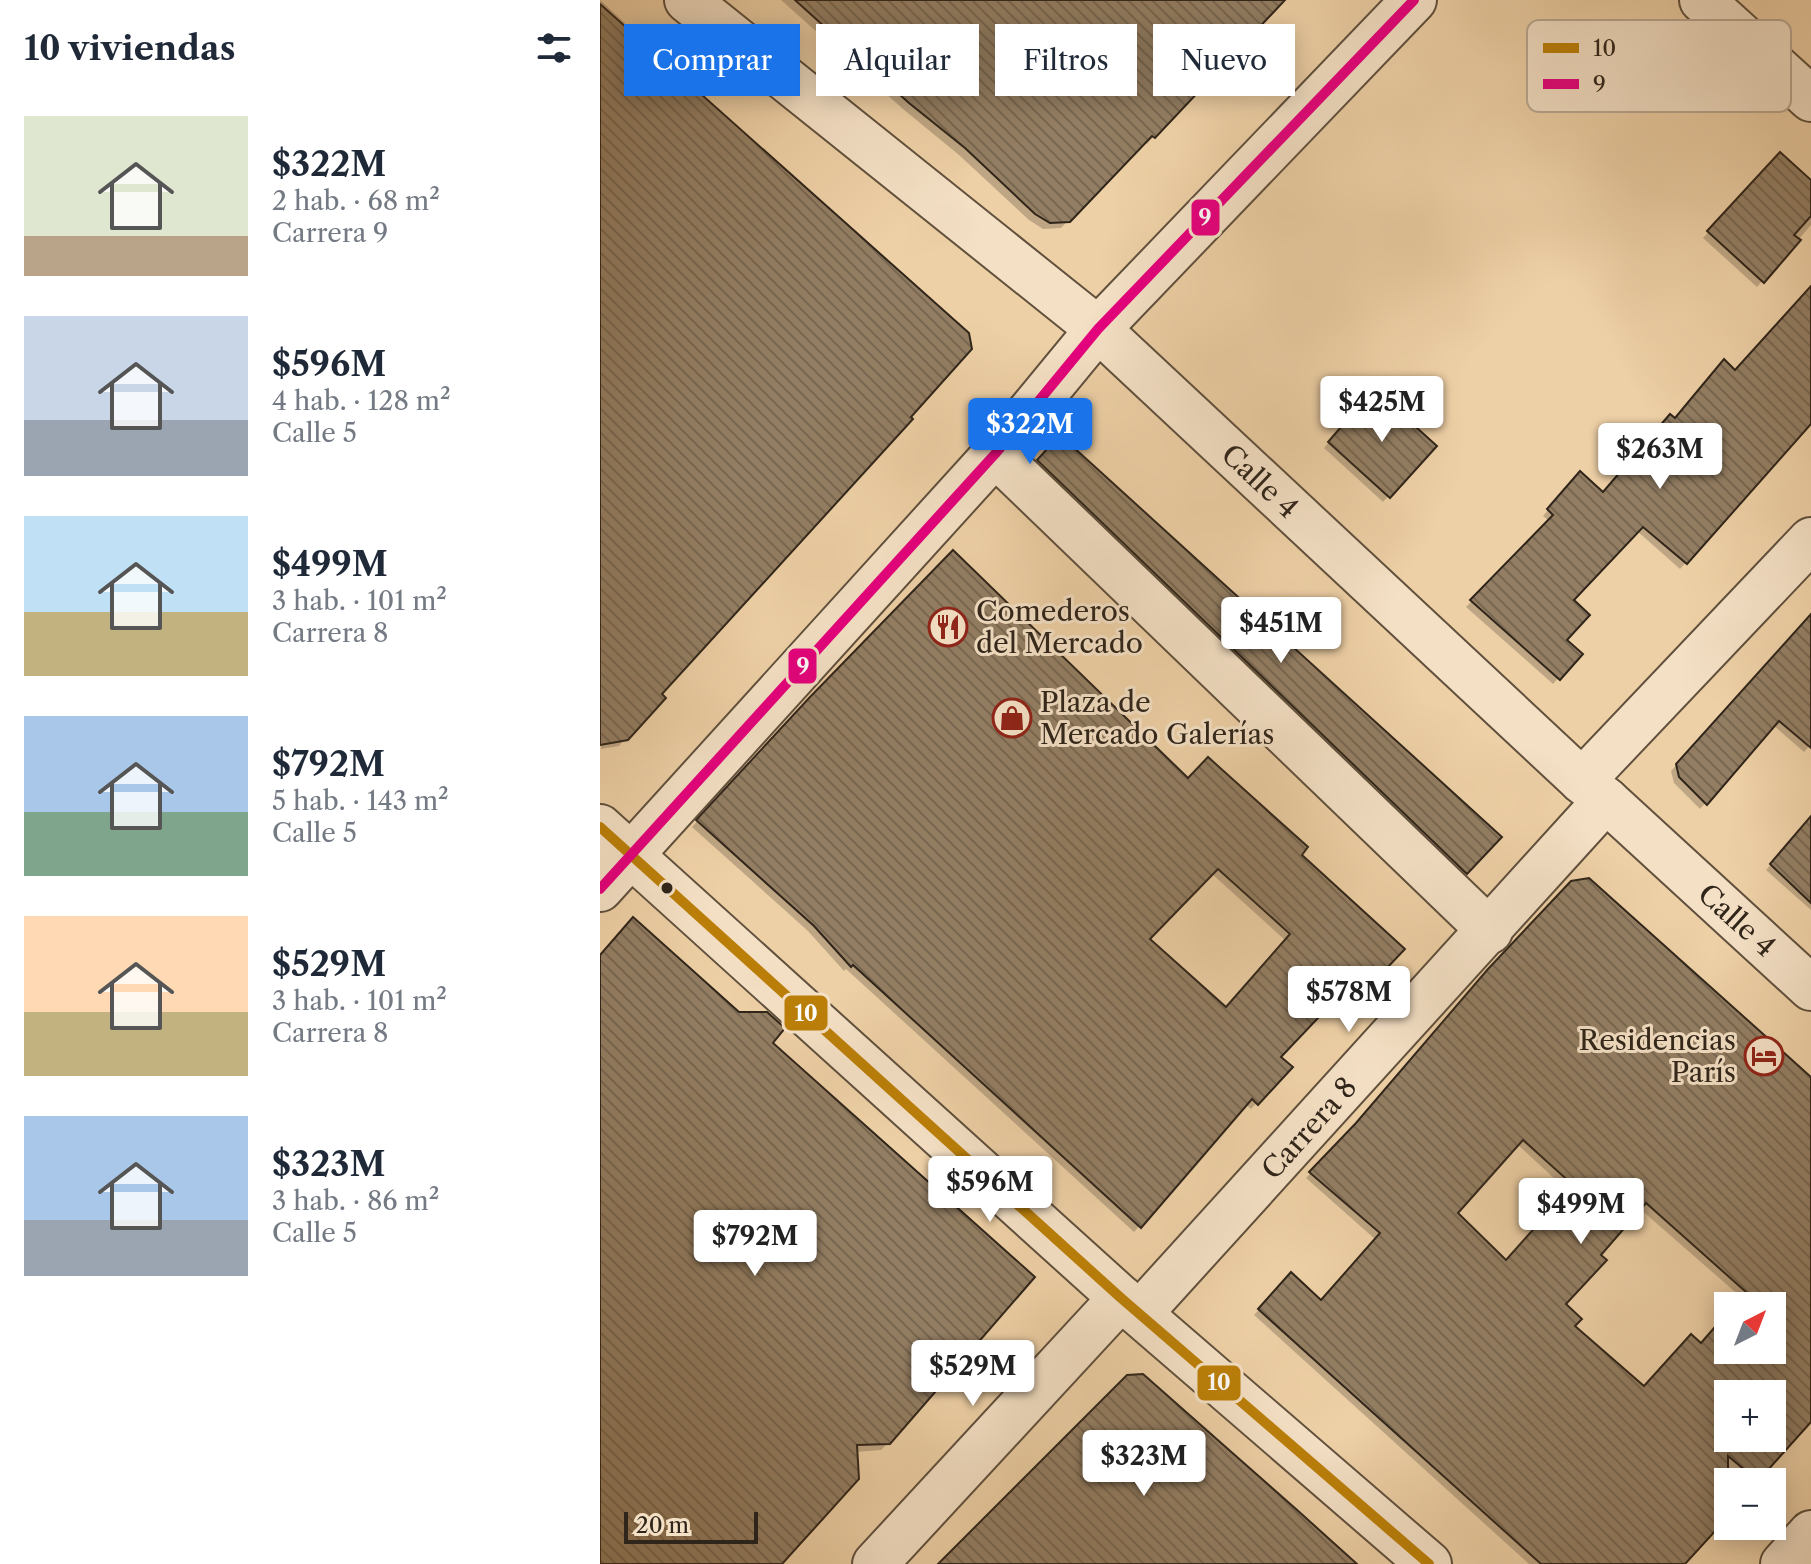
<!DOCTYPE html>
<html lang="es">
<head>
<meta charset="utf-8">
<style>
  :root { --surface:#fff; --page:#f2f2f3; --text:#1f2937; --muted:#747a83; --accent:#1a73e8 }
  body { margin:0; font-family:"Libre Caslon Text",serif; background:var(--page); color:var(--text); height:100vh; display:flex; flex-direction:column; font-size:30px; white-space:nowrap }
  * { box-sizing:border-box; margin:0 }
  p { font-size:26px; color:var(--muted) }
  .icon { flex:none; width:44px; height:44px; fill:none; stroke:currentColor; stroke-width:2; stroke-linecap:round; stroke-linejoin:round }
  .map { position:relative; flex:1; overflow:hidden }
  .panel { display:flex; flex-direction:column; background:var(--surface); width:600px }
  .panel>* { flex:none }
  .banner { position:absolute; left:24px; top:24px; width:760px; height:72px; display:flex; gap:16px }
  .needle { width:52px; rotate:42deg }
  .buttons { position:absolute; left:1114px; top:1292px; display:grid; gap:16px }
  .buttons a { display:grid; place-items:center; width:72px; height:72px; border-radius:0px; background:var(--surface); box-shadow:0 4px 20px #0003; font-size:40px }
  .scale { position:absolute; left:24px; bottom:20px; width:134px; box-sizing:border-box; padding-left:8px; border:4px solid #30251a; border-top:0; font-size:22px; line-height:28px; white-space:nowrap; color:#30251a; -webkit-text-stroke:6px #f4e0c5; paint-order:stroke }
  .price { position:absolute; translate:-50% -68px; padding:0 18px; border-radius:8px; background:#fff; color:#222; font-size:26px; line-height:52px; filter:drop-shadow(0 2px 4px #0008) }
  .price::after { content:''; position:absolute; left:50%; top:48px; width:24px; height:18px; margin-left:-12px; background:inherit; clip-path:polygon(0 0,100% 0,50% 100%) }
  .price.on { background:var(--accent); color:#fff }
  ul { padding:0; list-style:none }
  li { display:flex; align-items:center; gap:24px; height:200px; padding:0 24px }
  li span { display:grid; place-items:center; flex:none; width:224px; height:160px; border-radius:0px; color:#555 }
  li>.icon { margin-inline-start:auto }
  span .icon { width:96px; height:96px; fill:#fffc; stroke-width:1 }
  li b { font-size:34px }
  h2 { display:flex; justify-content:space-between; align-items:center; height:96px; padding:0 24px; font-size:34px }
  .tag { padding:0 28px; border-radius:0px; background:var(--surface); box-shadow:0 4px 20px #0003; font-size:28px; line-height:72px }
  .tag.on { background:var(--accent); color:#fff }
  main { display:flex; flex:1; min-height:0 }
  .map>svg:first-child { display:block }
  .shadow { fill:#0003; fill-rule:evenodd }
  .building { fill:url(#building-back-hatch); stroke:#30251a; stroke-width:2; fill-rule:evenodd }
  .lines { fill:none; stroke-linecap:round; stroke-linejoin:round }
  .minor-casing { stroke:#60503d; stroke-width:48 }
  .tertiary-casing { stroke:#60503d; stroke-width:48 }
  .minor { stroke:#f4e0c5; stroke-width:44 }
  .tertiary { stroke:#f4e0c5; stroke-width:44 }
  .bus-1-casing { stroke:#f4e0c5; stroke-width:16 }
  .bus-2-casing { stroke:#f4e0c5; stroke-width:16 }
  .bus-1 { stroke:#bb7f08; stroke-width:10 }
  .bus-2 { stroke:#e5007d; stroke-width:10 }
  .bus-dot { fill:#30251a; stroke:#f4e0c5; stroke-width:3 }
  .labels { text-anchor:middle; stroke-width:6; stroke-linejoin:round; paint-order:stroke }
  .street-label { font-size:28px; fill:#30251a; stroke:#f4e0c5 }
  .poi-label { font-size:28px; fill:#30251a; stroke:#f4e0c5; text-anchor:start }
  .key { fill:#f4e0c5; stroke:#b9a892; stroke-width:2 }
  .key-label { font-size:22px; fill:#30251a }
  .line-badge { stroke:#f4e0c5; stroke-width:3 }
  .badge-label { font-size:22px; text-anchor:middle; font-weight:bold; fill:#fff }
</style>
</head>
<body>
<main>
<section class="panel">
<h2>10 viviendas<svg class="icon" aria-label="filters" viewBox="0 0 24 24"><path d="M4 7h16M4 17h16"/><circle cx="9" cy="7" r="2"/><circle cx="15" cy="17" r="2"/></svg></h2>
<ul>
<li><span style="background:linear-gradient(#dfe7d0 75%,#b9a48a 0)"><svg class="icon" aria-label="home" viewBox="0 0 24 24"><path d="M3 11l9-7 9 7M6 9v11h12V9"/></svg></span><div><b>$322M</b><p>2 hab. · 68 m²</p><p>Carrera 9</p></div></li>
<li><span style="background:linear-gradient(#c9d6e8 65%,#9aa5b1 0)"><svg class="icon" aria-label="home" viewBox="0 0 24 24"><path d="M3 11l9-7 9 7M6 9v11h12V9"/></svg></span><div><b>$596M</b><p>4 hab. · 128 m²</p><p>Calle 5</p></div></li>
<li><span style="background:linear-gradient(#bfe0f5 60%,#c2b280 0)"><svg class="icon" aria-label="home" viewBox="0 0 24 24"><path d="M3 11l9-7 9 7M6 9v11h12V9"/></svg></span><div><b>$499M</b><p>3 hab. · 101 m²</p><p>Carrera 8</p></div></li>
<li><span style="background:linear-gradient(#a9c7e8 60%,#7fa58c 0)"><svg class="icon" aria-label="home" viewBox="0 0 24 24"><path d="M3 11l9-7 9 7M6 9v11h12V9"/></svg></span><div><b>$792M</b><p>5 hab. · 143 m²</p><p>Calle 5</p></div></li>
<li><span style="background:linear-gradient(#ffd9b3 60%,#c2b280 0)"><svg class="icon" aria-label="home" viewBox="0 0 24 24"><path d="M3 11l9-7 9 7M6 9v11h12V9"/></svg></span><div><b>$529M</b><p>3 hab. · 101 m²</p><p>Carrera 8</p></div></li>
<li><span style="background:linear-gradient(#a9c7e8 65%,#9aa5b1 0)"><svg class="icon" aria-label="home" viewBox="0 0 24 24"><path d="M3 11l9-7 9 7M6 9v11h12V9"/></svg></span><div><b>$323M</b><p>3 hab. · 86 m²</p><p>Calle 5</p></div></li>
</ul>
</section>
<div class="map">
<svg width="1211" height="1564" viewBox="0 0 1211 1564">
  <defs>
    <pattern id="building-back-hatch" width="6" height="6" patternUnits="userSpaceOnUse" patternTransform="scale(2)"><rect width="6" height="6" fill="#937e63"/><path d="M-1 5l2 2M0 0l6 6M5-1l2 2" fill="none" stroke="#786751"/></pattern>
  </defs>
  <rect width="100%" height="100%" fill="#eed0a6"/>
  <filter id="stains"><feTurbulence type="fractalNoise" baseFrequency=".0025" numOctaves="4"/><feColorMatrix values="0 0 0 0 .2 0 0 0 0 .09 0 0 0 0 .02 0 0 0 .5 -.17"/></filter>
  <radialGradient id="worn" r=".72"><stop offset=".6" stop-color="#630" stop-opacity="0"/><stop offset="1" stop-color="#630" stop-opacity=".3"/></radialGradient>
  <!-- shadow -->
  <g class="shadow">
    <path d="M0 0 25 23 22 27 59 694 19 746 1 749Z"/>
    <path d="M181 0H680L553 137 547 144 544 141 461 228 443 229 429 220 359 155 303 109Z"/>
    <path d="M1180 154 1211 182V225L1157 287 1103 238Z"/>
    <path d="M1211 322V420L1080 569 1037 531 971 600 965 640 980 654 953 684 866 607 949 521 943 516 974 479 1003 494 1074 420 1135 372Z"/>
    <path d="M769 397 834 446 783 502 724 448Z"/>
    <path d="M460 438 899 837 860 878 433 467Z"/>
    <path d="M1211 617V744L1204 752 1173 725 1100 809 1074 783 1071 771Z"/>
    <path d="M204 705 588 780 699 855 803 949 762 992 749 982 678 1057 690 1067 651 1109 645 1104 534 1232 246 969 244 971 208 931 92 827ZM611 873 686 941 626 1010 547 939Z"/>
    <path d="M1211 818V910L1166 870Z"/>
    <path d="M0 956 289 1442 281 1450 255 1452 180 1564H0Z"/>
    <path d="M1211 1081V1418L1157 1482H1128V1514L1082 1564H929L654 1315 685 1280 721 1303 776 1240 706 1178 751 1131ZM917 1144 969 1192 906 1263 855 1213ZM1039 1208 1142 1298 1136 1306H1172V1350H1128V1315L1101 1345 1044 1388 973 1326 963 1304 998 1255ZM1128 1394H1172V1438H1128Z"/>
  </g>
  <!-- building -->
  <g class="building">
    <path d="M195 0H685L555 138 552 136 470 222 450 223 435 214 365 148 309 103Z"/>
    <path d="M0 4 369 333 372 349 311 417 313 419 62 694 66 698 28 740 0 745Z"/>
    <path d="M1180 152 1211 180V216L1194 235 1201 240 1164 283 1107 231Z"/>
    <path d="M1211 286V424L1087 564 1043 527 974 600 990 615 967 640 983 654 960 680 870 600 953 515 947 509 980 471 1003 492 1070 414 1075 418 1124 359 1135 370Z"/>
    <path d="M774 389 837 446 790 498 728 442Z"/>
    <path d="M460 435 902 837 867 874 437 460Z"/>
    <path d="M353 550 588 778 608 757 708 847 702 855 805 949 768 988 756 978 681 1057 693 1067 658 1105 652 1099 541 1228 253 965 251 967 214 926 96 820 210 697ZM618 869 690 934 626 1007 550 939Z"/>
    <path d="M1211 614V748L1179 721 1107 805 1079 777 1076 764Z"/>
    <path d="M1211 816V903L1170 864Z"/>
    <path d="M989 878 1211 1077V1422L1158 1481 1128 1456V1517L1085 1564H941L658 1309 691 1272 721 1300 780 1233 709 1172 756 1123 888 969 971 881ZM923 1140 973 1185 906 1260 858 1213ZM1046 1203 1146 1292 1134 1306H1172V1350H1128V1312L1101 1343 1091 1334 1044 1386 975 1326 982 1319 966 1304 1007 1260 1001 1255ZM1128 1394H1172V1438H1128Z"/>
    <path d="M33 917 139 1012H167L185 1028 173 1043 435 1277 290 1444 257 1445 259 1479 182 1564H0V955Z"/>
    <path d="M543 1374 696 1509 757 1564H338L527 1375Z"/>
  </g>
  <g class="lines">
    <!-- minor casing -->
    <g class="minor-casing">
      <g id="minor">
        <path d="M87 0 498 329 982 781 1006 800 1211 988"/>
        <path d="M1102 0 1211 99"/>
        <path d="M395 454 890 931"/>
        <path d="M982 781 1211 540"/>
        <path d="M0 889 395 454 498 329 814 0"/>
        <path d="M540 1313 1006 800"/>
        <path d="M275 1564 521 1298"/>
        <path d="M1183 1564 1211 1533"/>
      </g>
    </g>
    <!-- tertiary casing -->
    <g class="tertiary-casing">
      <path id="tertiary" d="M0 827 521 1298 829 1564"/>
    </g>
    <!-- minor -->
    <use href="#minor" class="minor"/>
    <!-- tertiary -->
    <use href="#tertiary" class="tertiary"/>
    <!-- bus-1 casing -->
    <g class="bus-1-casing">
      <path id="bus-1" d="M0 827 521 1298 829 1564"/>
    </g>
    <!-- bus-2 casing -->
    <g class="bus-2-casing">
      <path id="bus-2" d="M0 889 395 454 498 329 814 0"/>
    </g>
    <!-- bus-1 -->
    <use href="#bus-1" class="bus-1"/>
    <!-- bus-2 -->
    <use href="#bus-2" class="bus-2"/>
  </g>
  <!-- icons -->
  <defs>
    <g id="restaurant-ring" transform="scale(2)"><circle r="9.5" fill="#f4e0c5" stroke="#8f2418" stroke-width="1.5"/><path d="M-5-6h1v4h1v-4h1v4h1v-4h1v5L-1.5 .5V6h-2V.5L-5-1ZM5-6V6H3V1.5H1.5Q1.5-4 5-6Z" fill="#8f2418"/></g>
    <g id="shop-ring" transform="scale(2)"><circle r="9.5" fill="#f4e0c5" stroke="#8f2418" stroke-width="1.5"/><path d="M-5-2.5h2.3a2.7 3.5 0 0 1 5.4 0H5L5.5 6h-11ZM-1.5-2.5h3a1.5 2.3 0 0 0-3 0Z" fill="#8f2418"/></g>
    <g id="hotel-ring" transform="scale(2)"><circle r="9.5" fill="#f4e0c5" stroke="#8f2418" stroke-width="1.5"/><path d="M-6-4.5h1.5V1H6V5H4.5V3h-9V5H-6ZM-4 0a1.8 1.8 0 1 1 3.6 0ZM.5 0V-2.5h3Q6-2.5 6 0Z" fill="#8f2418"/></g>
  </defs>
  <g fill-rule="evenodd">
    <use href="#restaurant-ring" x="348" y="627"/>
    <use href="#shop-ring" x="412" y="718"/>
    <use href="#hotel-ring" x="1164" y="1056"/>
  </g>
  <!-- markers -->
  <circle class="bus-dot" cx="67" cy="888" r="7"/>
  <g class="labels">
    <!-- street labels -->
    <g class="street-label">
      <text transform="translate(660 481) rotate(43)" y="10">Calle 4</text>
      <text transform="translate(1137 920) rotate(42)" y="10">Calle 4</text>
      <text transform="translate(709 1128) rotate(-48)" y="10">Carrera 8</text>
    </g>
    <!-- poi labels -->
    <g class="poi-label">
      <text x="376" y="621">Comederos<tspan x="376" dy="32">del Mercado</tspan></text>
      <text x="440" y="712">Plaza de<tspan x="440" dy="32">Mercado Galerías</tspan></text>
      <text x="1136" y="1050" text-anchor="end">Residencias<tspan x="1136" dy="32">París</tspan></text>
    </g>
  </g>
  <!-- legend -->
  <rect x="927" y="20" width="264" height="92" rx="12" class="key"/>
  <rect x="943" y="43" width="36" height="10" fill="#bb7f08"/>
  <rect x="943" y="79" width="36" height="10" fill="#e5007d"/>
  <g class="key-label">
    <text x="993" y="56">10</text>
    <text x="993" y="92">9</text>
  </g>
  <g class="line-badge">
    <rect x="590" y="198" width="31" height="39" rx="8" fill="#e5007d"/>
    <rect x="187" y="647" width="31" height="38" rx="8" fill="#e5007d"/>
    <rect x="183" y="994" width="46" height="38" rx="8" fill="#bb7f08"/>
    <rect x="596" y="1364" width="46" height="38" rx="8" fill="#bb7f08"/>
  </g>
  <g class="badge-label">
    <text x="605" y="225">9</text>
    <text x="203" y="674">9</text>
    <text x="206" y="1021">10</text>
    <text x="619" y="1390">10</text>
  </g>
  <rect width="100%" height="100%" filter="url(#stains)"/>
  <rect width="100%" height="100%" fill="url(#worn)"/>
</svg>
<div class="buttons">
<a><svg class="needle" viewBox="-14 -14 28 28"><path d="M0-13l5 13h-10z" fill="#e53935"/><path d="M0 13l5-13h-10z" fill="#747a83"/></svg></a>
<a>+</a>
<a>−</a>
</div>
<div class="scale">20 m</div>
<b class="price" style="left:782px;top:444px">$425M</b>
<b class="price on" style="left:430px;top:466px">$322M</b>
<b class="price" style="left:1060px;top:491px">$263M</b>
<b class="price" style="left:681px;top:665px">$451M</b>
<b class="price" style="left:749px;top:1034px">$578M</b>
<b class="price" style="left:390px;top:1224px">$596M</b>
<b class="price" style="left:981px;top:1246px">$499M</b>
<b class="price" style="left:155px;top:1278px">$792M</b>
<b class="price" style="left:373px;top:1408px">$529M</b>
<b class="price" style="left:544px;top:1498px">$323M</b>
<div class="banner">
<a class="tag on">Comprar</a>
<a class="tag">Alquilar</a>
<a class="tag">Filtros</a>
<a class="tag">Nuevo</a>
</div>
</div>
</main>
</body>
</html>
